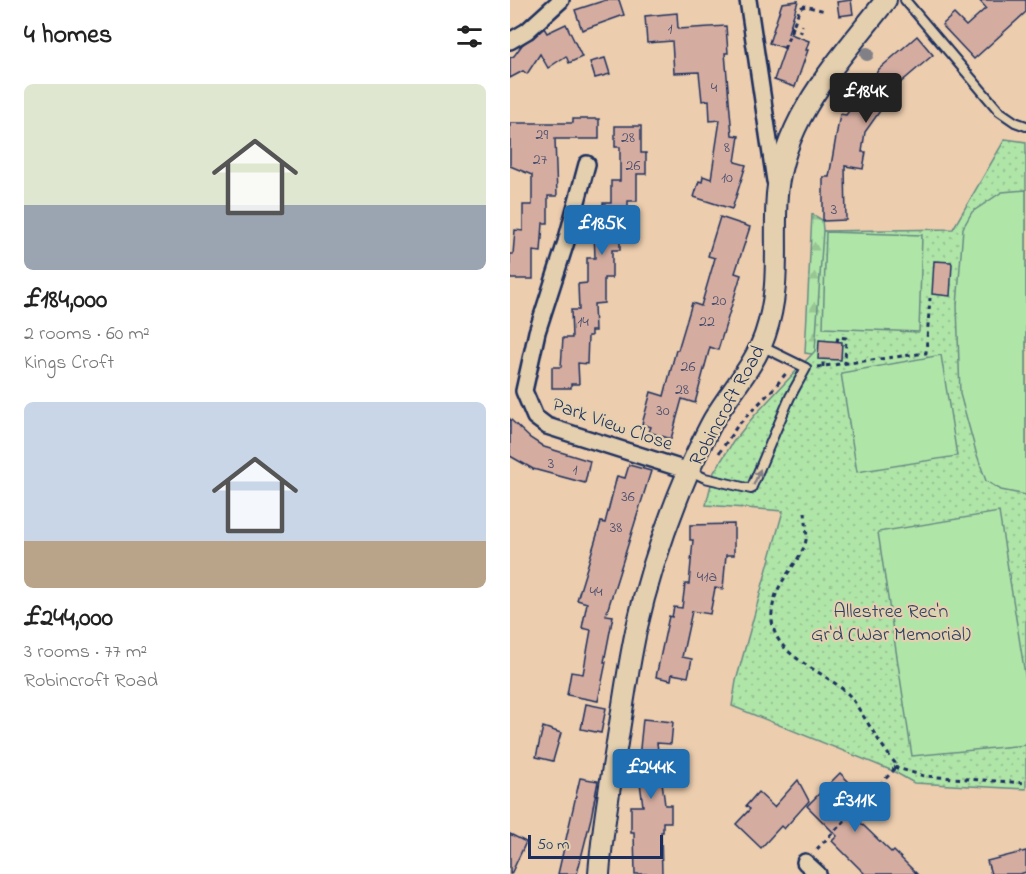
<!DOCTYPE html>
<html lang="en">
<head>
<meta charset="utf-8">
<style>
  :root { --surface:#fff; --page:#f6f6f6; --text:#222; --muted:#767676; --accent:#1f6fb2 }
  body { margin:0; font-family:"Indie Flower",sans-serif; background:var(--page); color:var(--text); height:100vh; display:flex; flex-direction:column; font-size:22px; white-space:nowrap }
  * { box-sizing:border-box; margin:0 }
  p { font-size:20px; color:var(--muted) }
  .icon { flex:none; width:33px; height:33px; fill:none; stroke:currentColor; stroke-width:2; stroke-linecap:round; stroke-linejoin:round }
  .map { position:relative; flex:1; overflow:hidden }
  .drawer { display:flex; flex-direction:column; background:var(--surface); width:510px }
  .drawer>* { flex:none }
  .scale { position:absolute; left:18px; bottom:15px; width:135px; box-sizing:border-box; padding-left:6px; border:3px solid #1b2f5e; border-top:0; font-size:16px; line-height:21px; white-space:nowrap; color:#1b2f5e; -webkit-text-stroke:4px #e4cfae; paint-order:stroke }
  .price { position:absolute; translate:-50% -51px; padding:0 14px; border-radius:6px; background:var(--accent); color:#fff; font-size:20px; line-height:39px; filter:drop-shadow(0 2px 3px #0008) }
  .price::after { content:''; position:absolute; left:50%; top:36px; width:18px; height:14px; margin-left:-9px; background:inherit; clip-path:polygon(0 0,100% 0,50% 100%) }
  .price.on { background:#222; color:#fff }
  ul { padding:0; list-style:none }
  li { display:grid; align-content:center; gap:12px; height:318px; padding:0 24px }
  li span { display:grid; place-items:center; height:186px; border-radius:9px; color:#555 }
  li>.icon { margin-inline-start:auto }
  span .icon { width:108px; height:108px; fill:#fffc; stroke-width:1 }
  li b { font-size:26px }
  h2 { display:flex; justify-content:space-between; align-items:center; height:72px; padding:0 24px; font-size:26px }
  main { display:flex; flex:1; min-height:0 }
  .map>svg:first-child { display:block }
  .forest { fill:url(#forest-firs); stroke:#668a83; stroke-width:1.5 }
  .park { fill:url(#park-dots); stroke:#668a83; stroke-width:1.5 }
  .garden { fill:#b0e5a8; stroke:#668a83; stroke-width:1.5 }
  .building { fill:#d5ada0; stroke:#1b2f5e; stroke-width:1.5 }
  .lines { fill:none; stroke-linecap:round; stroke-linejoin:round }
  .service-casing { stroke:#1b2f5e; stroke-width:12 }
  .minor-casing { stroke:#1b2f5e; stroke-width:20 }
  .tertiary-casing { stroke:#1b2f5e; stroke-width:24 }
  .path { stroke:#1b2f5e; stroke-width:3; stroke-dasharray:4.5 4.5; stroke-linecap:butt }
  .service { stroke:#e4cfae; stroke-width:8 }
  .minor { stroke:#e4cfae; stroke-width:15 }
  .tertiary { stroke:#e4cfae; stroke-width:20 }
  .tree { fill:#818086 }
  .oneway { fill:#807f86 }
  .labels { text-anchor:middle; stroke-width:4.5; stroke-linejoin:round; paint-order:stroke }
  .number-label { font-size:16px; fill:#4a4e6e }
  .street-label { font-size:20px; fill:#1b2f5e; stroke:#e4cfae }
  .park-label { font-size:20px; fill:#2a4165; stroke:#e4cfae }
</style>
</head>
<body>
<main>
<section class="drawer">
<h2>4 homes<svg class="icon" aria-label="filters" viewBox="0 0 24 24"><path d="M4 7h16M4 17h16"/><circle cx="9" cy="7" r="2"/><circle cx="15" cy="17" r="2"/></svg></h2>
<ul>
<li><span style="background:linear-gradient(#dfe7d0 65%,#9aa5b1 0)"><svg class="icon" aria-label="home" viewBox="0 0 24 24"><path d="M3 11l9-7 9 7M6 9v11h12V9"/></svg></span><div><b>£184,000</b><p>2 rooms · 60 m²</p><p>Kings Croft</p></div></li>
<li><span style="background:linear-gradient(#c9d6e8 75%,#b9a48a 0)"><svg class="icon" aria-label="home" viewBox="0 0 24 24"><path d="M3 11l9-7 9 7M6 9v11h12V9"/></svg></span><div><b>£244,000</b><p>3 rooms · 77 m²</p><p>Robincroft Road</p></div></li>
</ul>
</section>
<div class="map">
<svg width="516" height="874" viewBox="0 0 516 874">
  <defs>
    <pattern id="forest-firs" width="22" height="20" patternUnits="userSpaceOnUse" patternTransform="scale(1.5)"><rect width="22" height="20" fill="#b0e5a8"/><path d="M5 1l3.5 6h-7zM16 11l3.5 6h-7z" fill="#97c593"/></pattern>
    <pattern id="park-dots" width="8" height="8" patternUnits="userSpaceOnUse" patternTransform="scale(1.5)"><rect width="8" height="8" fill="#b0e5a8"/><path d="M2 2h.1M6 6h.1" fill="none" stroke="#97c593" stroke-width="1.8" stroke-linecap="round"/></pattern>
  </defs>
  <rect width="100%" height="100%" fill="#eccdae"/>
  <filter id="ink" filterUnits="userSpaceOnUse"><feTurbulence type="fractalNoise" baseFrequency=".0167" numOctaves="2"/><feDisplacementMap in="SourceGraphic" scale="12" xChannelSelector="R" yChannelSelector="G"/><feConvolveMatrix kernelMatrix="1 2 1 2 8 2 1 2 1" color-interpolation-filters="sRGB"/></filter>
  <g filter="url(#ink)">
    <!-- forest -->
    <path class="forest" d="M302 214 312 220 313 230 316 232 308 355 295 353Z"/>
    <!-- park -->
    <path class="park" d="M495 139 516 142V789L404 783 383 771 222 706 226 681 273 511 196 505 204 472 223 442 244 416 305 351 313 231 443 229Z"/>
    <!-- garden -->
    <g class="garden">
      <path d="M516 190V495L491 490 476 481 466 452 450 394 447 306 453 228 462 212 492 192Z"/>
      <path d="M316 232 412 235 409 332 313 328Z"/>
      <path d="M431 355 447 456 347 472 331 373Z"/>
      <path d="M489 512 516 681V745L402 756 368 532Z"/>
    </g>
    <!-- building -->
    <g class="building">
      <path d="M96 0H109L114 15 72 30 65 10Z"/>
      <path d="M341 0 343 14 329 16 327 2Z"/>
      <path d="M469 0H516V12L464 59 432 25 444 14 456 26 476 8Z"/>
      <path d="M288 1 278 33 299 41 296 50H298L285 87 264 80 275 48 259 43 272 3Z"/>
      <path d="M167 13 168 29 216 26 218 53H215L222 135 229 136 225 162 236 165 222 209 184 197 189 181 192 182 193 176 201 179 210 120 200 121 199 100 192 101 189 72 164 73 162 41 137 43 135 16Z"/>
      <path d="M56 24 72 57 59 63 56 56 38 68 30 54 17 74 13 71 0 78V58L4 56 12 45 34 28 37 33Z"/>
      <path d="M407 36 423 55 389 84 355 132 352 152H356L353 169 335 166 336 220 313 221V177H319L330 114 336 115 369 69Z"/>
      <path d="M95 58 100 74 85 78 80 62Z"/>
      <path d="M63 119H89V139H45L47 196H38V223H33L31 252 23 251V279H0V254H3L5 230 13 231V205H22V175L0 166V123H63Z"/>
      <path d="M105 126H131V153H136V174H127V201H118V223H110V250H102V278H94V303L84 304 85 331H81V336H78L77 364 68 363 69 384H61V388H42V367H51L53 338H62L61 310H69L68 284 77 283V258H85L84 230H93V203H101V181H110V147H105Z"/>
      <path d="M210 217 240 227 225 273 231 275 208 350 200 347 185 403 172 399 161 439 139 432 141 427 132 424 141 392 154 396 166 350H168L182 303 191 306 205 258 198 256Z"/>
      <path d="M424 261 441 262 442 264 440 296 422 294Z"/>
      <path d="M309 340 332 342 331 360 308 359Z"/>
      <path d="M0 419 20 438 34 447 80 461 75 483 23 469 0 456Z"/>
      <path d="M119 465 141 471 96 615 103 616 94 662H96L88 701 57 695 61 672 73 674 81 630 72 628 77 603 67 600 91 522 95 523 107 476 115 478Z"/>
      <path d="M224 524V555H216L213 589 205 588 200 614 182 611 172 657 182 659 178 677 162 674 161 680 146 677 159 616 162 617 164 607 172 608 175 584H179L183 540H180V525Z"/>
      <path d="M76 704 96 708 91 733 71 729Z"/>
      <path d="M133 719 163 722 161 744 147 743 155 805H161V822H153V832H151L152 874H125L124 832H121V806H133L127 759 129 758Z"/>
      <path d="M33 727 51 733 43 761 26 757Z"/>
      <path d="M330 773 343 786 328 801 382 853 384 851 407 874H355L322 841 327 836 297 806Z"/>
      <path d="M70 778 88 781 81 818 67 874H48Z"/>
      <path d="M288 780 299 801 274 829 271 826 251 848 226 824 240 809 236 806 248 792 264 807Z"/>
      <path d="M0 834 16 842 1 874H0Z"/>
      <path d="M516 851V872L510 874H481L477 861Z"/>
    </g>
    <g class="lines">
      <!-- service casing -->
      <g class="service-casing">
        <g id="service">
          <path d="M395 0 489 111 505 122 516 126"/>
          <path d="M180 471 195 478 241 489 280 397 296 368 251 346"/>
        </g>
      </g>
      <!-- minor casing -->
      <g class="minor-casing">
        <g id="minor">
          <path d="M238 0 265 181"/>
          <path d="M0 41 17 31 51 0"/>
          <path d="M77 164 56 242 27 332 14 391 25 417 37 426 179 471"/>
          <path d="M295 862 308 874"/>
        </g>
      </g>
      <!-- tertiary casing -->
      <g class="tertiary-casing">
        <path id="tertiary" d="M89 874C92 830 100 786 107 743 113 706 118 668 126 631 138 577 157 521 179 470 187 453 195 435 204 419 221 390 244 367 255 335 272 285 263 245 267 194 274 116 330 60 376 0"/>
      </g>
      <!-- path -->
      <g class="path">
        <path d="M280 27 291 32 292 25"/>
        <path d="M274 49 290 8 295 6 315 11"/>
        <path d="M327 342 328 337 336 338 335 364"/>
        <path d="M307 367 416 353 420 298"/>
        <path d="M313 367V359"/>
        <path d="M209 453 228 425 264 388 278 371"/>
        <path d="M295 512C296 524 299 538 293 549 285 567 269 580 264 601 250 655 309 665 338 694 344 700 349 710 354 717 364 733 373 748 385 763L383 771 306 850"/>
        <path d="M384 767 414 776 516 783"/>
      </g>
      <!-- service -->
      <use href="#service" class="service"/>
      <!-- minor -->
      <use href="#minor" class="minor"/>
      <!-- tertiary -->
      <use href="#tertiary" class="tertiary"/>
    </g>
    <!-- trees -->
    <circle class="tree" cx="357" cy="54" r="7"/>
    <!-- one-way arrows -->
    <defs><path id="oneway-solid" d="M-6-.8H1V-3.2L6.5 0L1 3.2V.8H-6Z" transform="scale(1.5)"/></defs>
    <use class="oneway" href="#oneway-solid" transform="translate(247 477) rotate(-67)"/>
  </g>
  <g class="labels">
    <!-- number labels -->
    <g class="number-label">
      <text x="160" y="33">1</text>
      <text x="204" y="92">4</text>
      <text x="32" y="139">29</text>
      <text x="118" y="142">28</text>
      <text x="217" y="152">8</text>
      <text x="30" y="164">27</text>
      <text x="123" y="170">26</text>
      <text x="217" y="182">10</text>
      <text x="324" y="214">3</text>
      <text x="209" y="305">20</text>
      <text x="73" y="326">14</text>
      <text x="197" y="326">22</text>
      <text x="178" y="371">26</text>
      <text x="172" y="394">28</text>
      <text x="153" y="415">30</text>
      <text x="41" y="468">3</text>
      <text x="65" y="474">1</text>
      <text x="118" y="501">36</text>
      <text x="106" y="532">38</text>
      <text x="197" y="581">41a</text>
      <text x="86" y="596">44</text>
    </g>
    <!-- street labels -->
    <g class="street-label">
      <text transform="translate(216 405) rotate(-61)" y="7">Robincroft Road</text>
      <text transform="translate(103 423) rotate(19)" y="7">Park View Close</text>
    </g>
    <!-- park labels -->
    <g class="park-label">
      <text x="381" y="617">Allestree Rec'n<tspan x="381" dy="23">Gr'd (War Memorial)</tspan></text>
    </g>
  </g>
</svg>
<div class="scale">50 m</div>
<b class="price on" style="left:356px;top:124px">£184K</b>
<b class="price" style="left:92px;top:256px">£185K</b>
<b class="price" style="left:141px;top:800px">£244K</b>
<b class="price" style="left:345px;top:833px">£311K</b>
</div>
</main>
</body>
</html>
